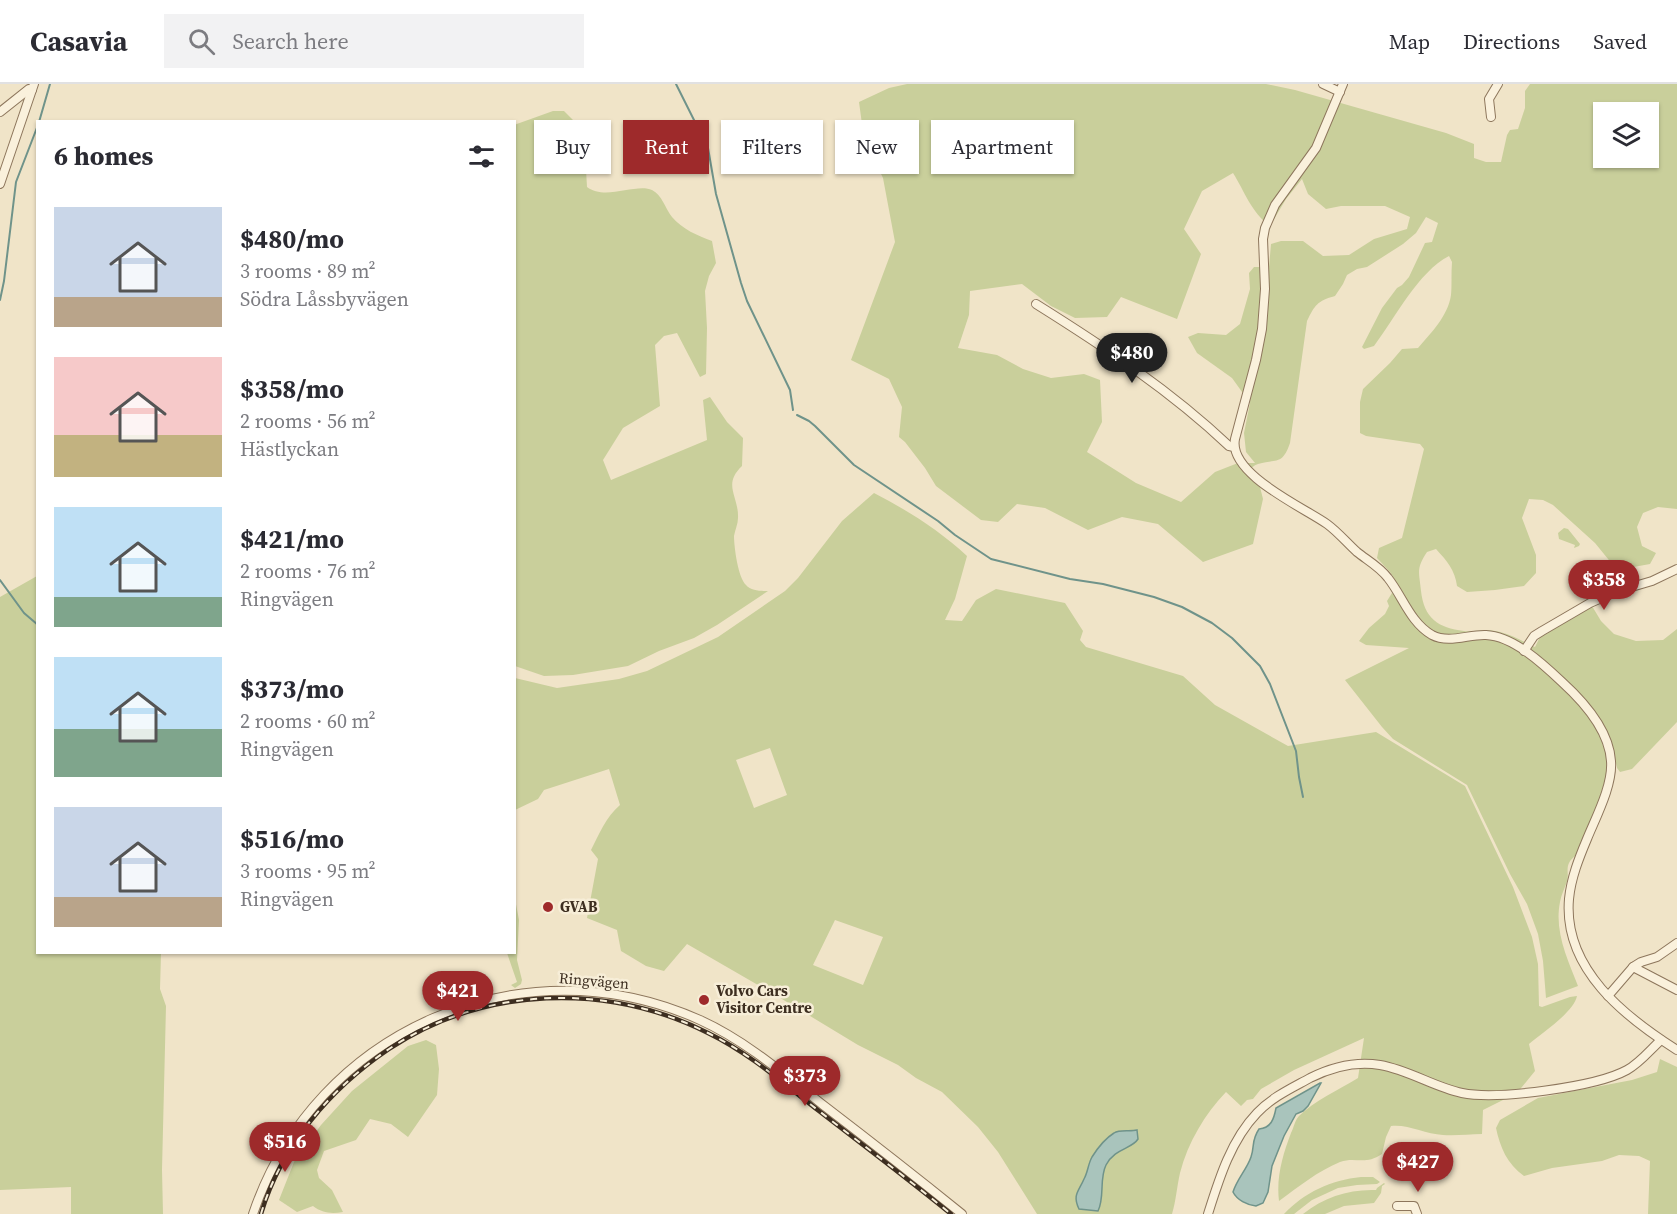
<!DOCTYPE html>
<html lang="en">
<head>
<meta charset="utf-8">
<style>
  :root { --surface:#fff; --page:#f2f2f3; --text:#2b2b33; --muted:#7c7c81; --line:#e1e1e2; --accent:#9e2a2b }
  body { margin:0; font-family:"Source Serif 4",serif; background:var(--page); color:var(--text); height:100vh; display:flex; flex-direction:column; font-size:22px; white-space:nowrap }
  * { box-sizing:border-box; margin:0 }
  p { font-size:20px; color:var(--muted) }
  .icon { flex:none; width:33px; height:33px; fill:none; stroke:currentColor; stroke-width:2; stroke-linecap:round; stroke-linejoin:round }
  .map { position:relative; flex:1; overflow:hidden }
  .details { position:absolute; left:36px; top:36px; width:480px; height:834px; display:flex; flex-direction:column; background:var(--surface); border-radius:0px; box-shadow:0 2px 4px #0004 }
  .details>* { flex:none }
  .top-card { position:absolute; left:534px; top:36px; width:570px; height:54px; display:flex; gap:12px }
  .tools { position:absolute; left:1593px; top:18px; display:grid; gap:12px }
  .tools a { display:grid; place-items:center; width:66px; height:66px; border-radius:0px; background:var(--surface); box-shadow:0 2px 4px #0004; font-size:30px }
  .price { position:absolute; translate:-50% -51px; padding:0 14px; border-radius:21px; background:var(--accent); color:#fff; font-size:20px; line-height:39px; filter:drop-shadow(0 2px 3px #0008) }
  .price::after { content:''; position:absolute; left:50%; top:36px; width:18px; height:14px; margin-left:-9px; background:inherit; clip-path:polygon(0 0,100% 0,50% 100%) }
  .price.current { background:#222; color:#fff }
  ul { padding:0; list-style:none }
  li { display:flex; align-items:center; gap:18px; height:150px; padding:0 18px }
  li span { display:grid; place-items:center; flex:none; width:168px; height:120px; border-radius:0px; color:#555 }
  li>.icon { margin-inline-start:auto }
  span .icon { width:72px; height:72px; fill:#fffc; stroke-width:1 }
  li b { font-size:26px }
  h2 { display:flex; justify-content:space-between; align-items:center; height:72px; padding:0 18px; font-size:26px }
  .chip { padding:0 21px; border-radius:0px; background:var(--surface); box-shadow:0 2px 4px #0004; font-size:21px; line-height:54px }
  .chip.current { background:var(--accent); color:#fff }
  header { display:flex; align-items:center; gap:36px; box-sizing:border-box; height:84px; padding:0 30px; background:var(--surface); border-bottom:2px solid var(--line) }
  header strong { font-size:28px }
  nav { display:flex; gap:33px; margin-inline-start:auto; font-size:21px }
  .search { width:420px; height:54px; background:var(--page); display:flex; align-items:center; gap:15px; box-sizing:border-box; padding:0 21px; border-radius:0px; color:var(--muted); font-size:22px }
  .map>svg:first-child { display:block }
  .green { fill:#c9cf9b; fill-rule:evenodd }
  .water { fill:#a9c4bc; stroke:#6f938a; stroke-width:1.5 }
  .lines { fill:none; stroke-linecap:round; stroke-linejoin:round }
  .stream { stroke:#6f938a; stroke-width:2 }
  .street-casing { stroke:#8d765c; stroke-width:10 }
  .street { stroke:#faf1dc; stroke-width:8 }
  .rail-casing { stroke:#3d2e20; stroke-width:4.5 }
  .rail { stroke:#f7eed8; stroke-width:2; stroke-dasharray:7; stroke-linecap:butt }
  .poi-dot { fill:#9e2a2b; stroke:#f7eed8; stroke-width:2 }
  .labels { text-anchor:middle; stroke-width:5; stroke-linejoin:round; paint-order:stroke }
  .poi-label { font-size:15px; font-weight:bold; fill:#3d2e20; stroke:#f7eed8; text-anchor:start }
  .street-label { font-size:15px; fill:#3d2e20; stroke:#f7eed8 }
</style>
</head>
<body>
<header>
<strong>Casavia</strong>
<div class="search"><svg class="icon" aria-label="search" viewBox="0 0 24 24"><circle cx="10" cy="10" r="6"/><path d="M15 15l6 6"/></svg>Search here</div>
<nav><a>Map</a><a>Directions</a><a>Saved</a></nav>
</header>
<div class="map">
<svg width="1677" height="1130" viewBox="0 0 1677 1130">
  <rect width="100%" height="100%" fill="#f0e4c8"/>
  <!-- green -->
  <g class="green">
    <path d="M907 0H1266L1295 6 1446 49 1474 60V74L1486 78H1501L1507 51 1510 46 1518 45 1525 24V7L1530 0H1677V425L1658 423 1643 429 1637 443 1642 462 1656 469 1650 480 1617 486 1595 459 1553 421 1543 416 1529 415 1522 434 1536 471V489L1524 502 1495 506 1467 508 1457 502C1455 486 1447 477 1436 465L1427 468C1416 485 1419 487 1421 507 1424 534 1438 544 1464 547 1476 548 1488 544 1500 548 1512 551 1524 558 1535 563L1541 551 1592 522 1601 537 1614 550 1636 557 1663 556 1677 545V638L1632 685 1620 688 1617 684 1614 669 1598 634 1591 636C1598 646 1606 659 1608 673 1610 694 1586 752 1575 772 1573 774 1570 776 1569 779 1566 785 1569 791 1567 797 1565 804 1561 811 1560 818 1554 848 1568 876 1578 902L1546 914 1543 877 1538 850 1527 820 1510 790 1467 701 1393 655 1382 643 1345 596 1409 564 1366 561 1359 557 1369 544 1385 530 1389 522 1387 517 1392 509 1405 512 1390 488 1377 474 1379 464 1402 454 1424 365 1420 360 1366 352 1360 349V318L1363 305 1390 279 1402 265 1418 264C1431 249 1448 232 1451 211 1452 201 1451 189 1452 178L1449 172C1418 188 1395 234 1374 262L1364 265 1362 263 1382 224 1397 204 1402 201 1409 193 1425 159 1432 158 1438 139 1426 133 1416 149 1403 160 1367 183 1357 185 1347 191 1343 200 1335 212C1317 217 1315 221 1307 237L1290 359C1282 382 1277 374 1258 380 1254 381 1250 385 1246 389L1260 403 1263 415 1253 460 1203 478 1158 440 1122 433 1088 446 1045 424 1017 420 998 438 981 436 936 402 925 384 905 358 899 353 902 323 889 295 851 276 895 158 883 94 864 55 859 18 889 4ZM1604 28H1648V74H1604ZM1233 89C1245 108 1251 128 1270 142L1286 115 1302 95 1308 110 1326 125 1341 122H1385L1410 133 1407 145 1374 155 1349 171 1323 172 1303 157H1281L1271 160 1269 183H1254L1249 189 1250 205 1240 240 1226 251 1198 249 1188 253 1197 269 1232 294 1250 319 1244 349 1246 368 1255 379H1238L1215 388 1181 418 1136 399 1087 368 1102 338 1100 296 1084 290 1051 294 1023 285 997 271 958 264 969 231 970 207 1022 200 1051 222 1075 234 1107 233 1121 213 1177 235 1201 170 1184 145 1202 107Z"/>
    <path d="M553 27H564L581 44 584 50 587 103C605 117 636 99 652 106 662 111 665 124 672 133 682 145 698 152 712 157L716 179 709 192 705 207 707 244 706 290 700 293 677 249 664 252 655 261 660 322 623 344 603 376 611 396 707 356 703 316 710 313 727 338 743 354 742 382C722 401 739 412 738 434 738 440 735 446 734 452 734 463 738 494 746 501 751 507 761 507 768 507L717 541 694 554 659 567 628 582 573 591 544 592 515 582 514 41Z"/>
    <path d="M874 409C907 426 939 446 967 472L955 515 945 536 962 537 976 516 996 505 1065 519 1083 547 1080 556 1086 563 1183 592 1215 621 1288 662 1376 648 1465 702 1513 803 1532 853 1538 880 1539 922 1542 923 1570 913 1577 912C1574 928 1542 949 1529 960L1535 987 1517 1009 1483 1026 1482 1050C1469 1050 1456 1052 1443 1051 1425 1050 1408 1040 1391 1042L1386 1053 1382 1070C1364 1082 1356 1072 1340 1078 1318 1087 1298 1103 1279 1117 1276 1093 1283 1070 1291 1049 1294 1043 1295 1036 1299 1032 1314 1017 1340 1005 1358 994L1364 954 1294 986 1261 1005 1253 1015 1247 1016 1241 1022 1226 1008C1205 1030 1188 1058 1180 1089 1177 1102 1176 1117 1172 1130H1037L998 1068 978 1043 942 1008 916 994 898 981 858 961 782 915 687 860 664 887 646 882 621 867 617 846 587 834 598 775 591 766C599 750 606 733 620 721L609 685 544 706 538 715 515 726V594L557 604 619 595 647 587 718 553 785 507 798 494 842 437ZM770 664 787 711 754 724 736 676ZM835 836 883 853 863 901 813 881Z"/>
    <path d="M1564 444 1568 445 1580 460 1579 462 1574 464 1575 461 1559 455 1558 449Z"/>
    <path d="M37 492 38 868 161 869 160 905 166 922 162 1086 163 1130H71V1103L0 1106V513Z"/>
    <path d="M515 815 519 836 517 876 522 896 521 900 515 904 511 901 517 898 507 869 514 868Z"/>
    <path d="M426 956 436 961 439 985 437 1011 408 1053 391 1040 370 1035 356 1056 324 1067 317 1086 319 1094 332 1106 343 1128C331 1130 322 1129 313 1122L297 1128 279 1116 294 1078 321 1041 352 1007 408 962Z"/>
    <path d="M1660 975 1677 983V1130H1648L1650 1077 1639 1072 1619 1071 1602 1077 1552 1084 1524 1092C1507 1080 1500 1063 1496 1044L1500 1036 1538 1014 1632 996 1657 988Z"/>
    <path d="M1361 1093H1373L1380 1098 1377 1100 1357 1101 1338 1104 1312 1116 1294 1130H1284C1305 1108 1331 1096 1361 1093Z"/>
    <path d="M1384 1099 1385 1100 1382 1102 1381 1109 1374 1119 1344 1122 1325 1130H1303C1324 1113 1349 1105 1376 1106L1377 1104Z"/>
  </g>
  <!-- water -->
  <g class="water">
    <path d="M1320 999H1321L1308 1022 1303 1027 1296 1030 1284 1052 1272 1082 1268 1108 1263 1119 1256 1122C1247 1121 1237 1116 1233 1108 1237 1095 1247 1085 1251 1073 1255 1061 1251 1057 1259 1045 1271 1044 1274 1035 1276 1024Z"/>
    <path d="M1137 1046 1138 1055C1132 1065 1115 1064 1106 1081 1099 1095 1105 1113 1098 1127L1079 1125C1072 1111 1079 1107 1084 1095 1088 1088 1088 1080 1092 1073 1097 1065 1106 1054 1114 1049 1120 1045 1130 1048 1137 1046Z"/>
  </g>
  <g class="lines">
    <!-- stream -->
    <g class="stream">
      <path d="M676 0 708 64 716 110 741 199 747 217 790 306 793 326"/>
      <path d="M39 38 50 0"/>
      <path d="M0 216 4 197 16 98 38 41"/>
      <path d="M797 331 809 337 815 342 854 381 938 437 955 451 991 475 1070 495 1103 500 1154 513 1182 523 1212 539 1232 554 1260 582 1270 600 1296 667 1299 693 1303 713"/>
      <path d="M0 496 24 529 38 541"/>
    </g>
    <!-- street casing -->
    <g class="street-casing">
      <g id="street">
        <path d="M1323 0 1340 8"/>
        <path d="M1343 0 1316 64 1275 121 1265 144 1263 155 1265 205 1262 245 1256 276 1235 355C1228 390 1303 423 1327 440 1338 448 1347 459 1357 468 1367 476 1380 483 1388 494 1403 513 1410 538 1432 551 1449 560 1469 550 1486 551 1513 552 1543 580 1562 598 1584 618 1609 646 1611 677 1613 701 1596 733 1587 755 1579 774 1571 794 1569 815 1563 885 1625 933 1677 966"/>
        <path d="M0 28 29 5 32 6"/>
        <path d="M1491 33 1489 15 1498 0"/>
        <path d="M0 100 34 0"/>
        <path d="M1036 220C1103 262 1171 307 1229 362L1234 363"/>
        <path d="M1524 567 1534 552 1542 547 1590 519 1618 507 1652 497 1677 485"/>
        <path d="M1633 883 1641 878 1657 873 1677 859"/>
        <path d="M1608 912 1633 883 1677 906"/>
        <path d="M1397 1122H1414L1417 1130"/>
        <path d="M253 1130C315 946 523 856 700 936 746 957 784 990 823 1021 870 1057 916 1093 962 1130"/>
        <path d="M1208 1130C1219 1095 1231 1056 1257 1029 1272 1013 1292 1004 1310 994 1332 983 1356 977 1380 981 1409 986 1434 1003 1462 1009 1497 1016 1596 1003 1627 986 1640 979 1650 966 1661 956"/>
      </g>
    </g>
    <!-- street -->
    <use href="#street" class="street"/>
    <!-- rail casing -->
    <g class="rail-casing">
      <path id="rail" d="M261 1130C281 1062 331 1004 389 965 484 902 607 898 708 949 749 969 783 999 819 1027 863 1061 908 1095 951 1130"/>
    </g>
    <!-- rail -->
    <use href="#rail" class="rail"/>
  </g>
  <!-- markers -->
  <g class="poi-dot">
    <circle cx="548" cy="823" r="6"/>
    <circle cx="704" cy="916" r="6"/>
  </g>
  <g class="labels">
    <!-- poi labels -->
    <g class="poi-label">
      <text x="560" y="828">GVAB</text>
      <text x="716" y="912">Volvo Cars<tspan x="716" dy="17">Visitor Centre</tspan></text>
    </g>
    <!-- street labels -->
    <g class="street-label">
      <text transform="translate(594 897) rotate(5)" y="5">Ringvägen</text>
    </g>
  </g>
</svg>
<div class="tools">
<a><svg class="icon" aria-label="layers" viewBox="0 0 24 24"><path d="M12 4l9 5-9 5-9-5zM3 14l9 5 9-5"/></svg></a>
</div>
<b class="price current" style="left:1132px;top:300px">$480</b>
<b class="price" style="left:1604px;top:527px">$358</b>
<b class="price" style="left:458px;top:938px">$421</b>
<b class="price" style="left:805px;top:1023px">$373</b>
<b class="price" style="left:285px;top:1089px">$516</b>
<b class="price" style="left:1418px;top:1109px">$427</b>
<div class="top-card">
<a class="chip">Buy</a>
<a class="chip current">Rent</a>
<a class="chip">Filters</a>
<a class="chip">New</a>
<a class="chip">Apartment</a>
</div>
<section class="details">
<h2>6 homes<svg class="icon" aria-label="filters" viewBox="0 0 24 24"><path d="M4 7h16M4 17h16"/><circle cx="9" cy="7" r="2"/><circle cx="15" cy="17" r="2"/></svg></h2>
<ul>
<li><span style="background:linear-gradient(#c9d6e8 75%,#b9a48a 0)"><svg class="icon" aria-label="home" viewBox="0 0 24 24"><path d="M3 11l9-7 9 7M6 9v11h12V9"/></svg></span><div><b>$480/mo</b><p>3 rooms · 89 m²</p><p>Södra Låssbyvägen</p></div></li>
<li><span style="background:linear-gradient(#f6c9c9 65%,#c2b280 0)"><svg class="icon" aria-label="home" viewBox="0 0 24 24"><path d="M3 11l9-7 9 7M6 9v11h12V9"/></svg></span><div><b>$358/mo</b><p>2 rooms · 56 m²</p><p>Hästlyckan</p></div></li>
<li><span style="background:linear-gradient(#bfe0f5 75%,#7fa58c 0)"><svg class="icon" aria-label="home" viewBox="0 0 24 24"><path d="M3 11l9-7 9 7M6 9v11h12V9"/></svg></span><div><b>$421/mo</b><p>2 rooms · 76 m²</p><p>Ringvägen</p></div></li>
<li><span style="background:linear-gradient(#bfe0f5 60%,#7fa58c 0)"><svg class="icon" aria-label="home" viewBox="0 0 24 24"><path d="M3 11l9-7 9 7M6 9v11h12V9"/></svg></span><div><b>$373/mo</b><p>2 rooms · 60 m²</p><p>Ringvägen</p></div></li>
<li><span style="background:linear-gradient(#c9d6e8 75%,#b9a48a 0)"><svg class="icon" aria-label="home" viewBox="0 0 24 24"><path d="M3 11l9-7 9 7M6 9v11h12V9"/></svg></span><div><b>$516/mo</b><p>3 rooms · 95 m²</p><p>Ringvägen</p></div></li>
</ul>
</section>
</div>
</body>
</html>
